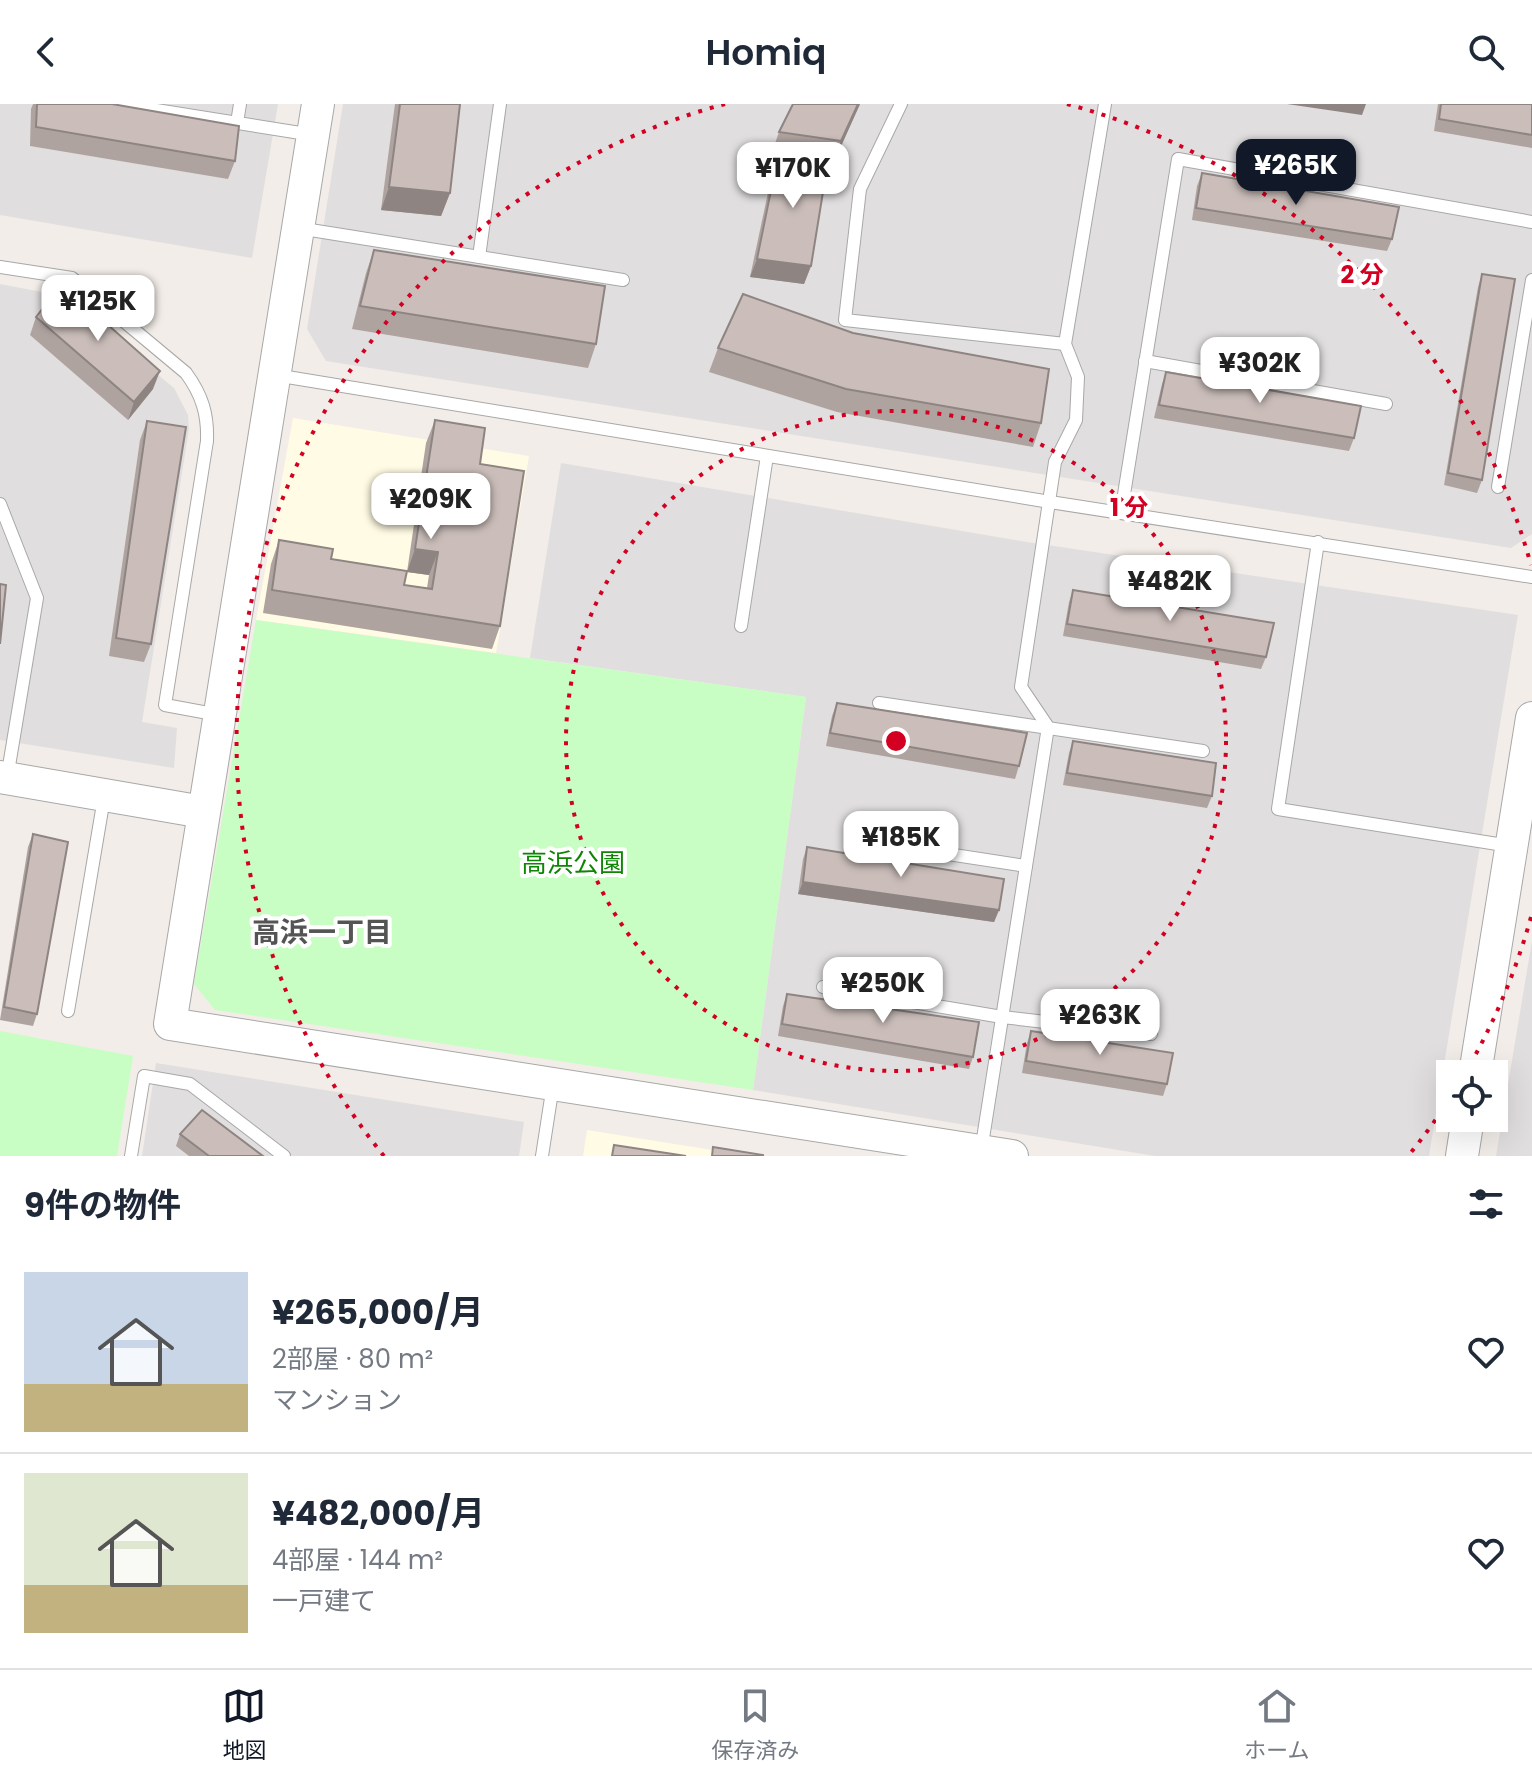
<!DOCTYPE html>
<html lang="ja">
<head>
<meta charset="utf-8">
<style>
  :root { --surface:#fff; --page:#f6f6f7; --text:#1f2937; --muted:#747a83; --line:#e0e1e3; --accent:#111827 }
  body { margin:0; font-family:Poppins,"Noto Sans JP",sans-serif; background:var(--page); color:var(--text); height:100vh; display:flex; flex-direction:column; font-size:30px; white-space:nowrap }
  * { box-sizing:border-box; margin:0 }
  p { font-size:26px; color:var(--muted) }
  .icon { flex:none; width:44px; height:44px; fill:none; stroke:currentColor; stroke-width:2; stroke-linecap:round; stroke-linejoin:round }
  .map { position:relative; height:1052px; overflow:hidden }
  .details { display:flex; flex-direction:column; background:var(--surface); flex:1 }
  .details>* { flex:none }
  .buttons { position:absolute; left:1436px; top:956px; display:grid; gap:16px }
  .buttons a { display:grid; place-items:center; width:72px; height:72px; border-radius:0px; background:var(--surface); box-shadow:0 8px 32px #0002; font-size:40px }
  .price { position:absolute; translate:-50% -68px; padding:0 18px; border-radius:16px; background:#fff; color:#222; font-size:26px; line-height:52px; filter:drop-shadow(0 2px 4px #0008) }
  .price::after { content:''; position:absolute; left:50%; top:48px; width:24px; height:18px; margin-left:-12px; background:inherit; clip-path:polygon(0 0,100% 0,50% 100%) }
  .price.current { background:var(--accent); color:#fff }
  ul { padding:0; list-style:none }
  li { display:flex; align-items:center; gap:24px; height:200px; padding:0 24px }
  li+li { border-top:2px solid var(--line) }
  li span { display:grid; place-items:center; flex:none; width:224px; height:160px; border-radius:0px; color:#555 }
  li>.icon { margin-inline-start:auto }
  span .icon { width:96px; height:96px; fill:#fffc; stroke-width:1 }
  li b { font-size:34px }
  h2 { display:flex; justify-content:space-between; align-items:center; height:96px; padding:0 24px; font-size:34px }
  header { display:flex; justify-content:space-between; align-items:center; height:104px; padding:0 24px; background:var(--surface); font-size:36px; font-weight:600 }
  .tab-bar { display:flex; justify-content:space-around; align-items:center; height:112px; border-top:2px solid var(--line); background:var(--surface); font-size:22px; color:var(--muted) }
  .tab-bar a { display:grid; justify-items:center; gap:4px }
  .tab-bar .current { color:var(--accent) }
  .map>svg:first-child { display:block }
  .residential { fill:#e0dedf }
  .education { fill:#fffbe4 }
  .park { fill:#c8fec3 }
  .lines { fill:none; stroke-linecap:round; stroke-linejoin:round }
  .service-casing { stroke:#a8a8a8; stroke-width:14 }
  .tertiary-casing { stroke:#a8a8a8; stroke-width:34 }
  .service { stroke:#fff; stroke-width:12 }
  .tertiary { stroke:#fff; stroke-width:32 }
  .wall { fill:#afa3a0 }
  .shaded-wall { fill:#8e8582 }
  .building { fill:#cbbeba; stroke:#8e8582; stroke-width:2 }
  .ring { fill:none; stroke:#d30021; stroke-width:4; stroke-dasharray:4 8 }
  .labels { text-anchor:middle; stroke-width:8; stroke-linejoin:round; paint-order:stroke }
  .park-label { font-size:26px; fill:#0d8604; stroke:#fff }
  .neighbourhood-label { font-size:28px; font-weight:bold; fill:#545454; stroke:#fff }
  .centre { fill:#d30021; stroke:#fff; stroke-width:4 }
  .ring-label { font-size:24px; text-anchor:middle; font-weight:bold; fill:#d30021; stroke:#fff; stroke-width:8; stroke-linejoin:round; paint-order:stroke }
</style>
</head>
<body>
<header><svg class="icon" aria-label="back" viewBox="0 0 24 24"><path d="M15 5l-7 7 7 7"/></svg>Homiq<svg class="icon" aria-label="search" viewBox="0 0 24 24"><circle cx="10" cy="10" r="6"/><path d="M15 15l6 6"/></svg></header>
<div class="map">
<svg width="1532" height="1052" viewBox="0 0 1532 1052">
  <rect width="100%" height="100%" fill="#f2ede8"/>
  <!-- residential -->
  <g class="residential">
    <path d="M0 0H278L252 154 0 111Z"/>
    <path d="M343 0H1532V430L1511 444 326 257 307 225Z"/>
    <path d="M0 180 63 192 174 284 188 311 189 325 142 618 177 624 174 664 0 636Z"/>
    <path d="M561 359 1027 438 1518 511 1429 1052H1155L753 986 806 593 530 554Z"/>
    <path d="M1532 837V1052H1496Z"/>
    <path d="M156 959 524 1018 519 1052H142Z"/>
  </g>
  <!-- education -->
  <g class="education">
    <path d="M293 314 529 352 496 549 256 516Z"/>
    <path d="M587 1026 750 1052H583Z"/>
  </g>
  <!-- park -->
  <g class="park">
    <path d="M256 516 806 593 753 986 215 906 194 880Z"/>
    <path d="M0 927 133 952 117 1052H0Z"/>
  </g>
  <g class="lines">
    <!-- service casing -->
    <g class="service-casing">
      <g id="service">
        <path d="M119 0 313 31"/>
        <path d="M901 0 860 85 845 216 1065 240"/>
        <path d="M237 19 240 0"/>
        <path d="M298 124 623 176"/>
        <path d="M479 153 500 0"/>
        <path d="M0 163 72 174 186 269C202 291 208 310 207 337L165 601 219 611"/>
        <path d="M1145 257 1386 300"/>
        <path d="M275 271 1050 398 1532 473"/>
        <path d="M1498 383 1532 176"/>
        <path d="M0 400 37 494 7 674"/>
        <path d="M1121 409 1178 55 1532 118"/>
        <path d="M1318 438 1278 705 1510 742"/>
        <path d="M741 522 767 352"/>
        <path d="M879 599 1203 647"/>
        <path d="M863 737 1026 762"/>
        <path d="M823 883 1002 913 1151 930"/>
        <path d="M68 907 104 694"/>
        <path d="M981 1047 1048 623 1021 583 1055 358 1076 316 1078 273 1065 240 1105 0"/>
        <path d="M131 1052 144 972 190 980 284 1052"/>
        <path d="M542 1052 553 981"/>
      </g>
    </g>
    <!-- tertiary casing -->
    <g class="tertiary-casing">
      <g id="tertiary">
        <path d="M318 0 170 920 1012 1052"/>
        <path d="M0 673 203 708"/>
        <path d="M1475 970 1532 614"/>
        <path d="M1462 1052 1468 1014"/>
      </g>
    </g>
    <!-- service -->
    <use href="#service" class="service"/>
    <!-- tertiary -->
    <use href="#tertiary" class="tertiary"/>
  </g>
  <!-- wall -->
  <g class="wall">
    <path d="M33 0H112L235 57 228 75 30 42 31 5Z"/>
    <path d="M395 0H460L450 89 441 112 381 106Z"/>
    <path d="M860 0 833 60H828L811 162 804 180 750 173 773 65 777 52 771 51 779 28Z"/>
    <path d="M1438 0H1532V44L1434 27Z"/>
    <path d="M1202 69 1392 135 1387 147 1192 116 1197 82Z"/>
    <path d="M374 146 596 240 588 264 352 225 366 169Z"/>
    <path d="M1482 170V376L1477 389 1444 381 1478 183Z"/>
    <path d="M36 213 153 285 128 316 30 231Z"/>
    <path d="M718 244 1041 319 1033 343 837 308 709 268Z"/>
    <path d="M1166 268 1354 334 1349 347 1154 314 1162 280Z"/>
    <path d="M435 316 480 360 500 522 492 545 263 509 271 460 279 436 404 481 427 484 429 471 407 468 426 339Z"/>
    <path d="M147 317 151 540 144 558 109 552 140 336Z"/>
    <path d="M1073 486 1266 553 1261 565 1063 532 1069 498Z"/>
    <path d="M837 599 1019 662 1015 675 826 642 832 612Z"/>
    <path d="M1073 637 1212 692 1207 704 1063 681 1069 649Z"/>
    <path d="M33 730 37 910 33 922 0 916 28 743Z"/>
    <path d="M807 743 999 806 994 818 798 790 803 755Z"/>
    <path d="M787 890 973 953 969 965 778 932 783 902Z"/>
    <path d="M1031 927 1167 980 1163 992 1022 969 1027 939Z"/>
    <path d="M180 1030 263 1052H189L176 1042Z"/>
  </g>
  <!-- shaded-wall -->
  <g class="shaded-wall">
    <path d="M858 0H860L833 60 841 37Z"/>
    <path d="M1287 0H1366L1362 11Z"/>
    <path d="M389 83 450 89 441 112 381 106Z"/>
    <path d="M757 155 811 162 804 180 750 173Z"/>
    <path d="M160 267 153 285 128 316 134 298Z"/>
    <path d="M415 445 438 448 429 471 407 468Z"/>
    <path d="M803 778 999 806 994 818 798 790Z"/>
  </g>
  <!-- building -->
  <g class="building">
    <path d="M37 0H112L239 22 235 57 36 23Z"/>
    <path d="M400 0H460L450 89 389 83Z"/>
    <path d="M793 0H858L841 37 779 28Z"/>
    <path d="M1441 0H1532V31L1439 15Z"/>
    <path d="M779 47 828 57 811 162 757 155Z"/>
    <path d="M1202 69 1399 103 1392 135 1196 104Z"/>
    <path d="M374 146 605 182 596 240 360 202Z"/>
    <path d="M1482 170 1515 175 1482 376 1448 369Z"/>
    <path d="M62 180 160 267 134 298 36 213Z"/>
    <path d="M743 190 853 229 1049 265 1041 319 846 285 718 244Z"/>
    <path d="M1166 268 1361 302 1354 334 1159 301Z"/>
    <path d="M435 316 485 324 480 360 524 367 500 522 272 486 279 436 333 445 331 455 407 467 404 481 432 485 438 448 415 445Z"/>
    <path d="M147 317 186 323 151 540 116 534Z"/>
    <path d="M0 480 6 481 0 540Z"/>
    <path d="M1073 486 1274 519 1266 553 1067 520Z"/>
    <path d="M837 599 1027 629 1019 662 830 629Z"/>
    <path d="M1073 637 1216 659 1212 692 1067 669Z"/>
    <path d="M33 730 68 738 37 910 4 903Z"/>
    <path d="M807 743 1004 775 999 806 803 778Z"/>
    <path d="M787 890 979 918 973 953 782 920Z"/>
    <path d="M1031 927 1173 949 1167 980 1026 957Z"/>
    <path d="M202 1006 263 1052H209L180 1030Z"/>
    <path d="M614 1041 686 1052H612Z"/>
    <path d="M713 1043 763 1051V1052H712Z"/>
  </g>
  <!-- distance rings -->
  <g class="ring">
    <circle cx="896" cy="637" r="330"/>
    <path d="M1531 813A659 659 0 0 1 1467 966M1449 996A659 659 0 0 1 1408 1052M384 1052A659 659 0 0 1 725 0M1067 0A659 659 0 0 1 1531 461"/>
  </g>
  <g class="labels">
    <!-- park labels -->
    <g class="park-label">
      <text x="573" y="768">高浜公園</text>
    </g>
    <!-- neighbourhood labels -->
    <g class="neighbourhood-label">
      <text x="322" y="838">高浜一丁目</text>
    </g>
  </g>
  <circle cx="896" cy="637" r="12" class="centre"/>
  <g class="ring-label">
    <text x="1362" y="179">2 分</text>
    <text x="1129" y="412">1 分</text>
  </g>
</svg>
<div class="buttons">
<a><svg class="icon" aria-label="locate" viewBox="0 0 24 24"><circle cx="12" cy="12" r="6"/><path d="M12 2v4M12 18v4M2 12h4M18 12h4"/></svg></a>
</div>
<b class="price current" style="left:1296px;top:103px">¥265K</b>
<b class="price" style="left:793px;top:106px">¥170K</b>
<b class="price" style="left:98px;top:239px">¥125K</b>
<b class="price" style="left:1260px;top:301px">¥302K</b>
<b class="price" style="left:431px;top:437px">¥209K</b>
<b class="price" style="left:1170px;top:519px">¥482K</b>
<b class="price" style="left:901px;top:775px">¥185K</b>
<b class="price" style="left:883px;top:921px">¥250K</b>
<b class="price" style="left:1100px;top:953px">¥263K</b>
</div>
<section class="details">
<h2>9件の物件<svg class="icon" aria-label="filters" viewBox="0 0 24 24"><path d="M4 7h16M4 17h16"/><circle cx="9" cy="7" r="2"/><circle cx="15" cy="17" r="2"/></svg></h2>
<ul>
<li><span style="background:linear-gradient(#c9d6e8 70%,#c2b280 0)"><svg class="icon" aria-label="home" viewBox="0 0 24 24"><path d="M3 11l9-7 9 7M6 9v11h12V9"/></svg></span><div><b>¥265,000/月</b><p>2部屋 · 80 m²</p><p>マンション</p></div><svg class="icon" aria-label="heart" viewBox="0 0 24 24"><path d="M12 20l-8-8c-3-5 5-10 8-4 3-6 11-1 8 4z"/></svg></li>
<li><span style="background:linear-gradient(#dfe7d0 70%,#c2b280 0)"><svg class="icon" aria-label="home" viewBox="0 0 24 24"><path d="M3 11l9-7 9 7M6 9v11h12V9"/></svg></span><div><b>¥482,000/月</b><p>4部屋 · 144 m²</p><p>一戸建て</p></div><svg class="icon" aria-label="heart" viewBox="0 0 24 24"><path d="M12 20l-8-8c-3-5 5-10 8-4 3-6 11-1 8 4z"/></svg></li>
</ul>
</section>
<nav class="tab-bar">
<a class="current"><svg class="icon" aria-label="map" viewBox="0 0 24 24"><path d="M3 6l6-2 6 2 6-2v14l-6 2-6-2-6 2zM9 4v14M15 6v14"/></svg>地図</a>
<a><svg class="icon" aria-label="saved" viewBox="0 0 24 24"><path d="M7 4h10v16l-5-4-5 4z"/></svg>保存済み</a>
<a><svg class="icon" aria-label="home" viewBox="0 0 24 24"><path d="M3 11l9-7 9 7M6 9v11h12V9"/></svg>ホーム</a>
</nav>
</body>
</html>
